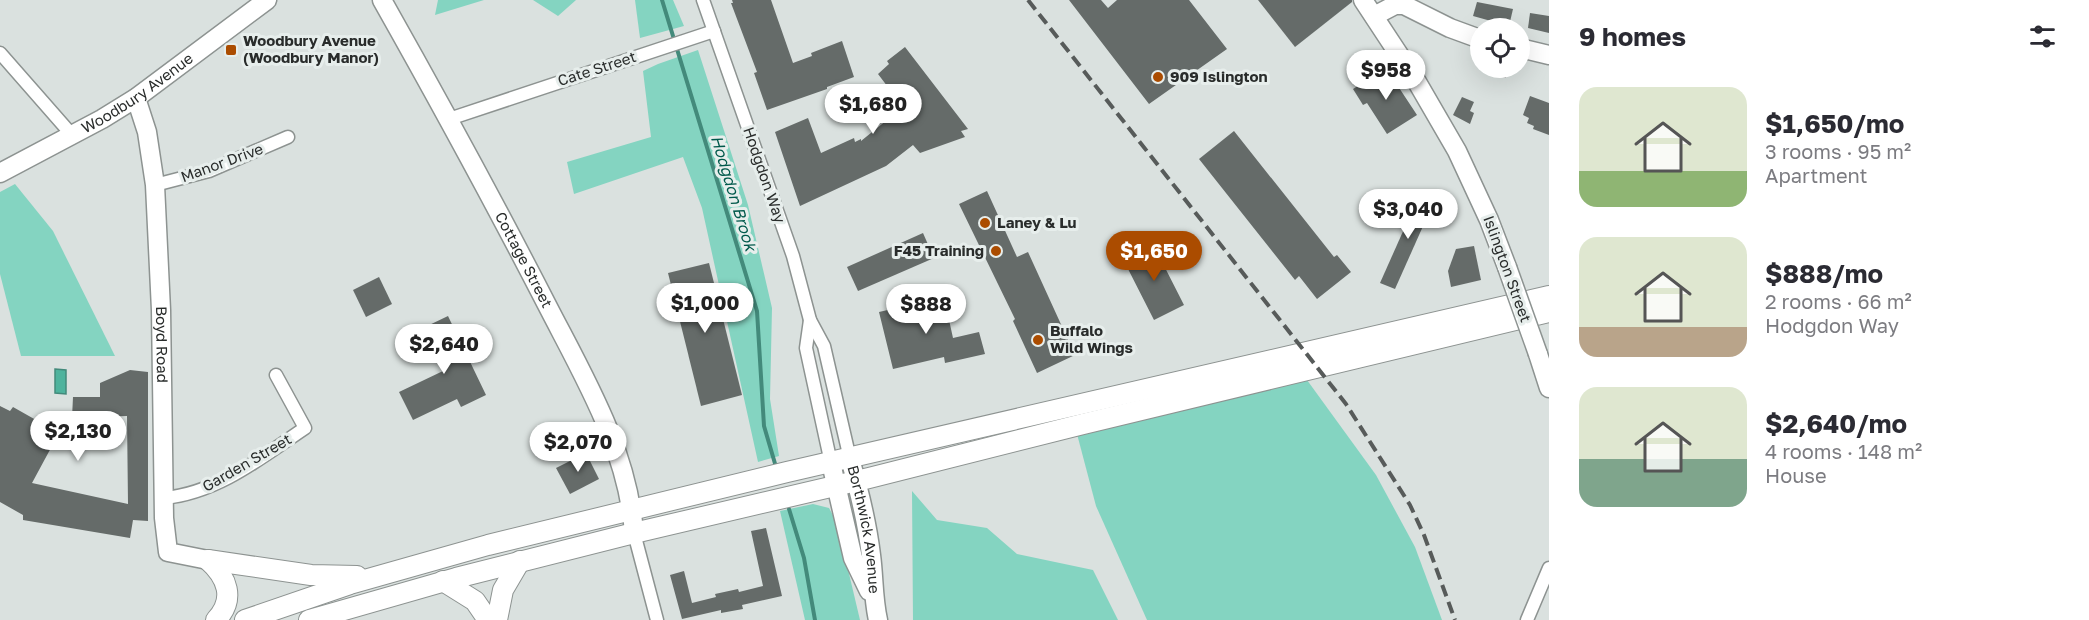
<!DOCTYPE html>
<html lang="en">
<head>
<meta charset="utf-8">
<style>
  :root { --surface:#fff; --page:#f2f2f3; --text:#2b2b33; --muted:#7c7c81; --accent:#ab4c00 }
  body { margin:0; font-family:"Golos Text",sans-serif; background:var(--page); color:var(--text); height:100vh; display:flex; flex-direction:column; font-size:22px; white-space:nowrap }
  * { box-sizing:border-box; margin:0 }
  p { font-size:20px; color:var(--muted) }
  .icon { flex:none; width:33px; height:33px; fill:none; stroke:currentColor; stroke-width:2; stroke-linecap:round; stroke-linejoin:round }
  .map { position:relative; flex:1; overflow:hidden }
  .details { display:flex; flex-direction:column; background:var(--surface); width:540px }
  .details>* { flex:none }
  .buttons { position:absolute; left:1470px; top:18px; display:grid; gap:12px }
  .buttons a { display:grid; place-items:center; width:60px; height:60px; border-radius:50%; background:var(--surface); box-shadow:0 6px 24px #0002; font-size:30px }
  .price { position:absolute; translate:-50% -51px; padding:0 14px; border-radius:21px; background:#fff; color:#222; font-size:20px; line-height:39px; filter:drop-shadow(0 2px 3px #0008) }
  .price::after { content:''; position:absolute; left:50%; top:36px; width:18px; height:14px; margin-left:-9px; background:inherit; clip-path:polygon(0 0,100% 0,50% 100%) }
  .price.current { background:var(--accent); color:#fff }
  ul { padding:0; list-style:none }
  li { display:flex; align-items:center; gap:18px; height:150px; padding:0 30px }
  li span { display:grid; place-items:center; flex:none; width:168px; height:120px; border-radius:18px; color:#555 }
  li>.icon { margin-inline-start:auto }
  span .icon { width:72px; height:72px; fill:#fffc; stroke-width:1 }
  li b { font-size:26px }
  h2 { display:flex; justify-content:space-between; align-items:center; height:72px; padding:0 30px; font-size:26px }
  main { display:flex; flex:1; min-height:0 }
  .map>svg:first-child { display:block }
  .green { fill:#84d4c1 }
  .water { fill:#4eb39d; stroke:#438a7b; stroke-width:1.5 }
  .lines { fill:none; stroke-linecap:round; stroke-linejoin:round }
  .stream { stroke:#438a7b; stroke-width:4 }
  .building { fill:#656b69 }
  .street-casing { stroke:#8d9391; stroke-width:15 }
  .secondary-casing { stroke:#8d9391; stroke-width:21 }
  .primary-casing { stroke:#8d9391; stroke-width:22 }
  .street { stroke:#fff; stroke-width:12 }
  .secondary { stroke:#fff; stroke-width:18 }
  .primary { stroke:#fff; stroke-width:20 }
  .rail { stroke:#575b5a; stroke-width:4; stroke-dasharray:12 6; stroke-linecap:butt }
  .secondary-bridge-casing { stroke:#8d9391; stroke-width:21; stroke-linecap:butt }
  .secondary-bridge { stroke:#fff; stroke-width:18 }
  .poi-dot { fill:#ab4c00; stroke:#e7eeec; stroke-width:2 }
  .labels { text-anchor:middle; stroke-width:6; stroke-linejoin:round; paint-order:stroke }
  .poi-label { font-size:15px; font-weight:bold; fill:#292c2b; stroke:#e7eeec; text-anchor:start }
  .street-label { font-size:15px; fill:#292c2b; stroke:#e7eeec }
  .water-label { font-size:16px; font-style:italic; fill:#00594b; stroke:#e7eeec }
</style>
</head>
<body>
<main>
<div class="map">
<svg width="1549" height="620" viewBox="0 0 1549 620">
  <rect width="100%" height="100%" fill="#dae1df"/>
  <!-- green -->
  <g class="green">
    <path d="M438 0H484L435 15Z"/>
    <path d="M533 0H576L558 16Z"/>
    <path d="M635 0H673L684 26 640 38Z"/>
    <path d="M698 50 748 205 772 308 770 399 779 456 758 462 702 208 683 157 574 194 567 162 651 137 643 71 658 64Z"/>
    <path d="M15 184 53 231 115 356H21L0 274V192Z"/>
    <path d="M1307 380 1376 475 1415 547 1442 620H1147L1096 506 1077 434Z"/>
    <path d="M912 491 937 520 987 528 1017 554 1093 570 1118 620H913Z"/>
    <path d="M813 504 829 508 837 523 860 620H805L780 511Z"/>
  </g>
  <!-- water -->
  <path class="water" d="M55 369 66 370V394L55 393Z"/>
  <g class="lines">
    <!-- stream -->
    <g class="stream">
      <path d="M662 0 757 311 764 426 776 467"/>
      <path d="M789 509 804 558 815 620"/>
    </g>
  </g>
  <!-- building -->
  <g class="building">
    <path d="M732 0H771L793 63 812 56 811 53 842 41 854 77 827 87V89L767 110 754 73 757 72 731 3H733Z"/>
    <path d="M1069 0H1101L1108 8 1117 0H1189L1227 49 1149 104Z"/>
    <path d="M1258 0H1352V2L1295 47Z"/>
    <path d="M1477 2 1513 9 1509 26 1473 16Z"/>
    <path d="M1530 13 1549 16V33L1528 28Z"/>
    <path d="M905 47 968 129 961 131 965 137 920 153 913 145 886 166 800 206 775 132 808 118 821 153 854 138 855 142 861 139V141L903 107 878 74 889 64 887 61Z"/>
    <path d="M1386 68 1417 115 1387 134 1367 103 1363 105 1353 89Z"/>
    <path d="M1496 68H1508L1506 78 1494 75Z"/>
    <path d="M1530 96 1549 103V135L1533 129 1534 126 1527 123 1529 118 1523 115Z"/>
    <path d="M1462 97 1474 102 1470 111 1474 113 1470 124 1453 115Z"/>
    <path d="M1234 131 1334 257 1337 255 1351 272 1317 299 1299 276 1295 280 1199 159Z"/>
    <path d="M987 191 1017 257 1028 252 1075 355 1037 373 1013 321 1015 319 959 204Z"/>
    <path d="M1421 191 1436 197 1395 289 1380 283Z"/>
    <path d="M923 233 934 258 858 291 847 267Z"/>
    <path d="M1146 242 1151 252 1156 250 1184 305 1154 320 1126 265 1136 260 1130 249Z"/>
    <path d="M1474 246 1481 280 1451 287 1448 271 1456 249Z"/>
    <path d="M709 263 742 395 701 406 668 273Z"/>
    <path d="M379 277 392 304 366 317 353 290Z"/>
    <path d="M944 297 953 338 979 332 985 354 945 363 944 357 893 369 879 312Z"/>
    <path d="M448 316 486 395 461 407 457 399 413 420 399 392 443 371 423 328Z"/>
    <path d="M130 370 148 372V521L133 520 130 538 23 520V515L0 502V406L10 411 13 407 59 433 32 483 128 504 127 416 72 418 73 397H100V383Z"/>
    <path d="M586 453 599 479 570 494 556 468Z"/>
    <path d="M766 528 782 596 742 605 743 609 721 613V610L682 619 670 575 684 571 692 603 716 597 715 594 738 589 739 592 763 586 751 531Z"/>
  </g>
  <g class="lines">
    <!-- street casing -->
    <g class="street-casing">
      <g id="street">
        <path d="M703 0 793 256 810 320 824 346 850 459"/>
        <path d="M0 53 72 135"/>
        <path d="M449 119 714 31"/>
        <path d="M155 185 209 171 288 137"/>
        <path d="M810 320 806 348 831 463"/>
        <path d="M164 498C218 493 262 457 305 428L276 375"/>
        <path d="M634 533 657 620"/>
        <path d="M1527 620 1549 568"/>
      </g>
    </g>
    <!-- secondary casing -->
    <g class="secondary-casing">
      <g id="secondary">
        <path id="s1" d="M382 0C439 101 494 202 547 305 584 377 628 450 634 533"/>
        <path d="M1363 0 1417 82 1457 151 1489 220 1507 267"/>
        <path d="M1374 16 1395 5H1404L1450 28 1480 39"/>
        <path d="M1520 48 1549 55"/>
        <path id="s2" d="M136 98 147 132 155 185 161 310 164 518 168 552 208 560"/>
        <path id="s3" d="M0 173 102 119 136 98 267 0"/>
        <path d="M1538 354 1549 388"/>
        <path id="s4" d="M850 459C859 490 867 522 871 555 874 577 873 598 878 620"/>
        <path d="M831 463 853 558 869 591"/>
      </g>
    </g>
    <!-- primary casing -->
    <g class="primary-casing">
      <g id="primary">
        <path d="M208 560 311 575 357 576"/>
        <path d="M208 560C227 577 236 599 216 620"/>
        <path d="M443 581 475 601 488 620"/>
        <path d="M245 620 350 584 488 545 787 472 1549 296"/>
        <path d="M309 620 456 578 634 533 869 478 1083 424 1549 312"/>
        <path d="M497 620 503 590 520 561"/>
      </g>
    </g>
    <!-- street -->
    <use href="#street" class="street"/>
    <!-- secondary -->
    <use href="#secondary" class="secondary"/>
    <!-- primary -->
    <use href="#primary" class="primary"/>
    <!-- rail -->
    <path class="rail" d="M1028 0 1346 404 1410 505 1424 535 1455 620"/>
    <!-- secondary-bridge casing -->
    <g class="secondary-bridge-casing">
      <path id="secondary-bridge" d="M1507 267 1538 354"/>
    </g>
    <!-- secondary-bridge -->
    <use href="#secondary-bridge" class="secondary-bridge"/>
  </g>
  <!-- markers -->
  <g class="poi-dot">
    <rect x="225" y="44" width="12" height="12" rx="3"/>
    <circle cx="1158" cy="77" r="6"/>
    <circle cx="985" cy="223" r="6"/>
    <circle cx="996" cy="251" r="6"/>
    <circle cx="1038" cy="340" r="6"/>
  </g>
  <g class="labels">
    <!-- poi labels -->
    <g class="poi-label">
      <text x="243" y="46">Woodbury Avenue<tspan x="243" dy="17">(Woodbury Manor)</tspan></text>
      <text x="1170" y="82">909 Islington</text>
      <text x="997" y="228">Laney &amp; Lu</text>
      <text x="984" y="256" text-anchor="end">F45 Training</text>
      <text x="1050" y="336">Buffalo<tspan x="1050" dy="17">Wild Wings</tspan></text>
    </g>
    <!-- street labels -->
    <g class="street-label">
      <text transform="translate(597 69) rotate(-18)" y="5">Cate Street</text>
      <text dy="5" stroke="none"><textPath href="#s3" startOffset="159">Woodbury Avenue</textPath></text>
      <text transform="translate(222 163) rotate(-20)" y="5">Manor Drive</text>
      <text transform="translate(764 175) rotate(71)" y="5">Hodgdon Way</text>
      <text dy="5" stroke="none"><textPath href="#s1" startOffset="296">Cottage Street</textPath></text>
      <text transform="translate(1507 269) rotate(70)" y="5">Islington Street</text>
      <text dy="5" stroke="none"><textPath href="#s2" startOffset="249">Boyd Road</textPath></text>
      <text transform="translate(247 463) rotate(-30)" y="5">Garden Street</text>
      <text dy="5" stroke="none"><textPath href="#s4" startOffset="72">Borthwick Avenue</textPath></text>
    </g>
    <!-- water labels -->
    <g class="water-label">
      <text transform="translate(734 193) rotate(73)" y="6">Hodgdon Brook</text>
    </g>
  </g>
</svg>
<div class="buttons">
<a><svg class="icon" aria-label="locate" viewBox="0 0 24 24"><circle cx="12" cy="12" r="6"/><path d="M12 2v4M12 18v4M2 12h4M18 12h4"/></svg></a>
</div>
<b class="price" style="left:1386px;top:101px">$958</b>
<b class="price" style="left:873px;top:135px">$1,680</b>
<b class="price" style="left:1408px;top:240px">$3,040</b>
<b class="price current" style="left:1154px;top:282px">$1,650</b>
<b class="price" style="left:705px;top:334px">$1,000</b>
<b class="price" style="left:926px;top:335px">$888</b>
<b class="price" style="left:444px;top:375px">$2,640</b>
<b class="price" style="left:78px;top:462px">$2,130</b>
<b class="price" style="left:578px;top:473px">$2,070</b>
</div>
<section class="details">
<h2>9 homes<svg class="icon" aria-label="filters" viewBox="0 0 24 24"><path d="M4 7h16M4 17h16"/><circle cx="9" cy="7" r="2"/><circle cx="15" cy="17" r="2"/></svg></h2>
<ul>
<li><span style="background:linear-gradient(#dfe7d0 70%,#8fb573 0)"><svg class="icon" aria-label="home" viewBox="0 0 24 24"><path d="M3 11l9-7 9 7M6 9v11h12V9"/></svg></span><div><b>$1,650/mo</b><p>3 rooms · 95 m²</p><p>Apartment</p></div></li>
<li><span style="background:linear-gradient(#dfe7d0 75%,#b9a48a 0)"><svg class="icon" aria-label="home" viewBox="0 0 24 24"><path d="M3 11l9-7 9 7M6 9v11h12V9"/></svg></span><div><b>$888/mo</b><p>2 rooms · 66 m²</p><p>Hodgdon Way</p></div></li>
<li><span style="background:linear-gradient(#dfe7d0 60%,#7fa58c 0)"><svg class="icon" aria-label="home" viewBox="0 0 24 24"><path d="M3 11l9-7 9 7M6 9v11h12V9"/></svg></span><div><b>$2,640/mo</b><p>4 rooms · 148 m²</p><p>House</p></div></li>
</ul>
</section>
</main>
</body>
</html>
